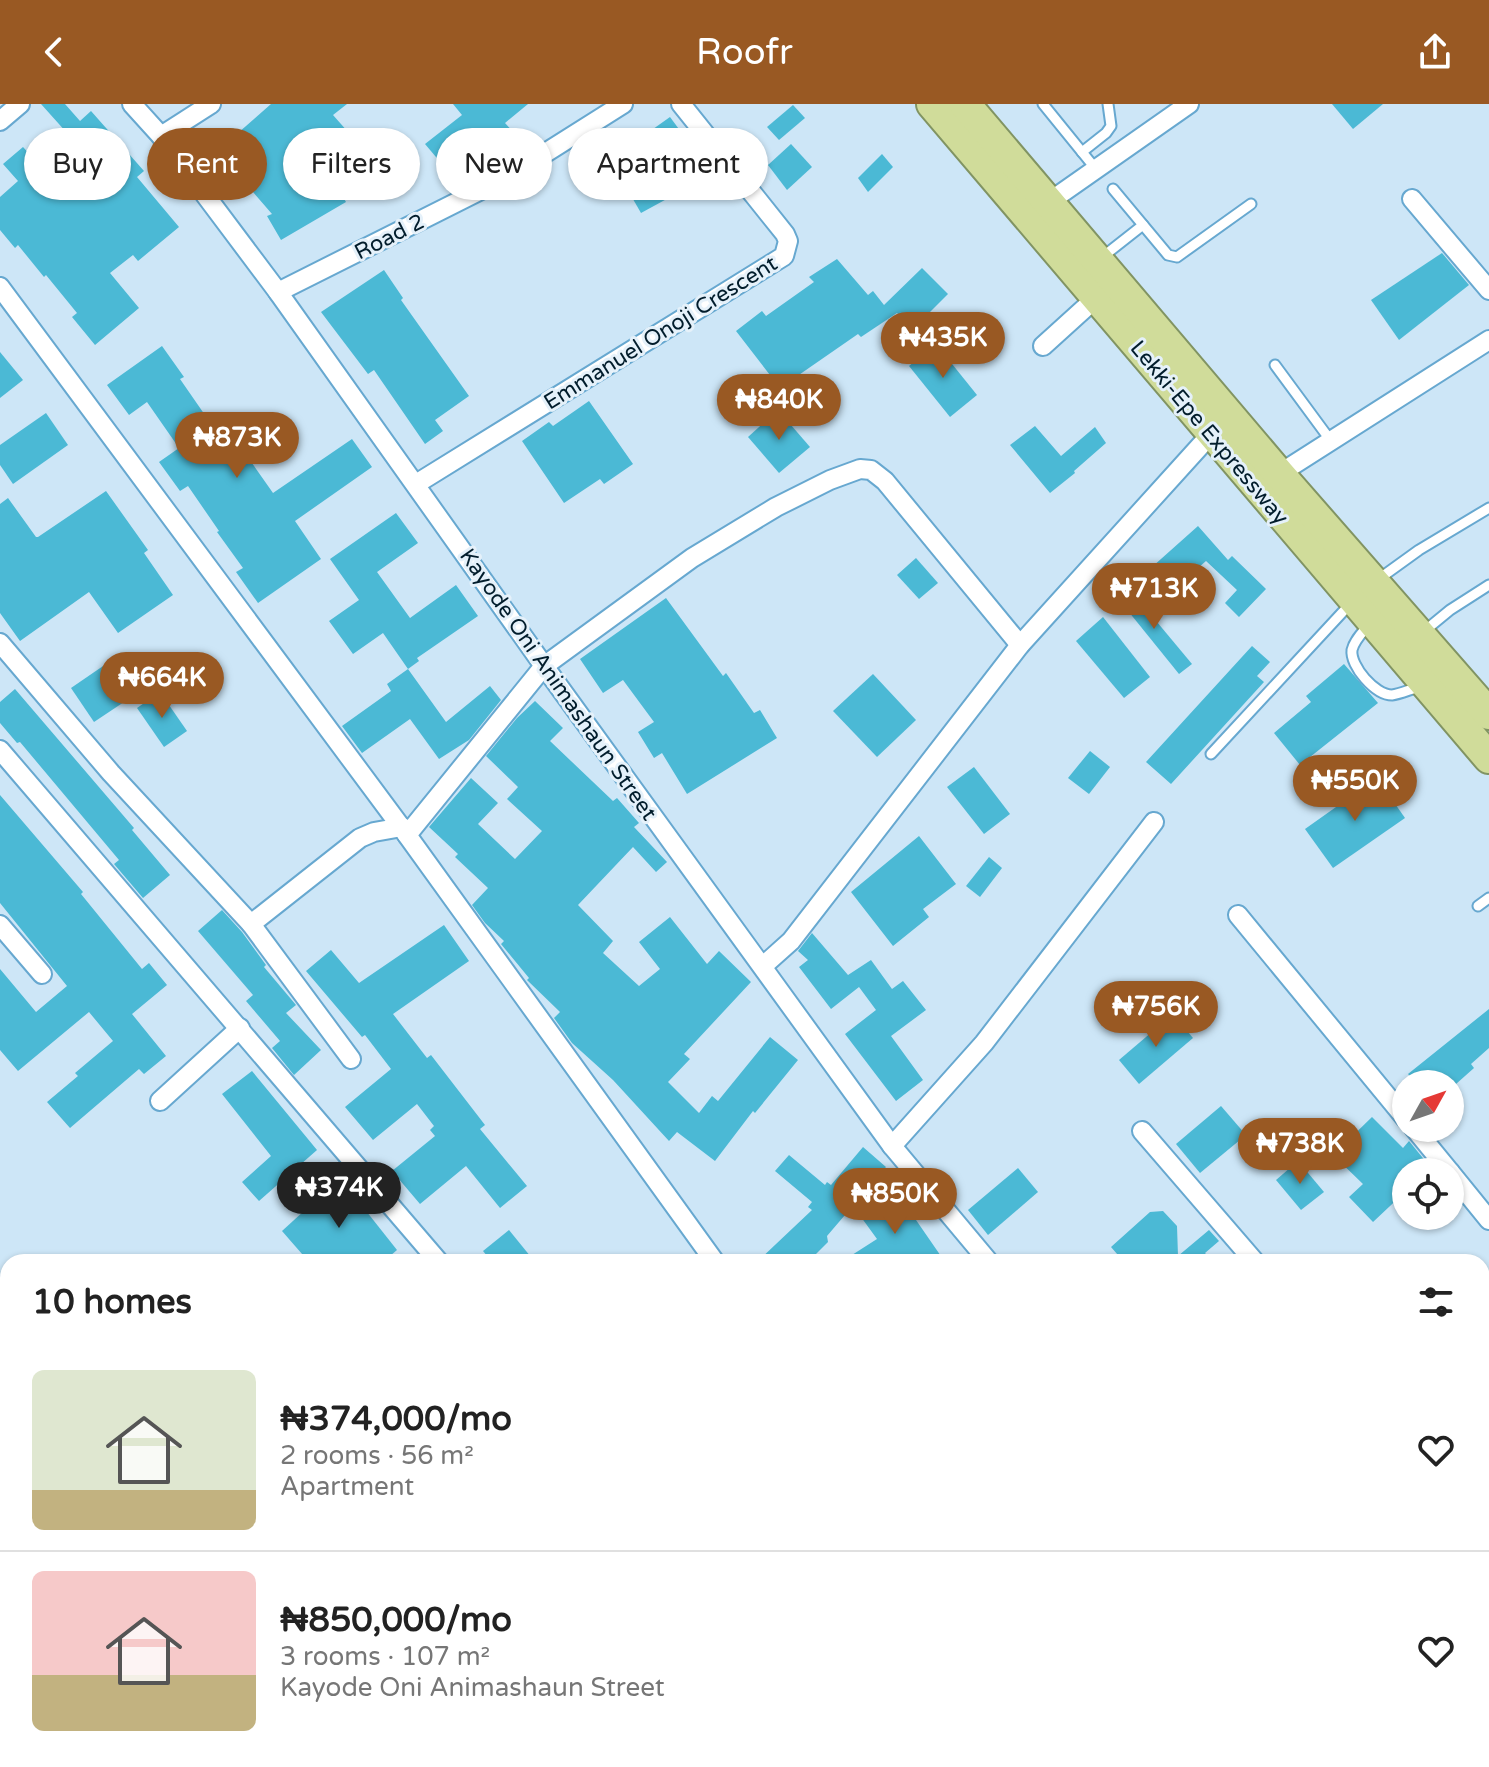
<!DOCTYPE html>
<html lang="en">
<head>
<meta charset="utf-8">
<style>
  :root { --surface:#fff; --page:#f6f6f6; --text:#222; --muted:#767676; --line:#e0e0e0; --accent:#995923 }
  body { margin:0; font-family:"Varela Round",sans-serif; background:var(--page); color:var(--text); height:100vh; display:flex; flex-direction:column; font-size:30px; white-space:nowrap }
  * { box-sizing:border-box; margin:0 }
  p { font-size:26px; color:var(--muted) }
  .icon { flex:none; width:44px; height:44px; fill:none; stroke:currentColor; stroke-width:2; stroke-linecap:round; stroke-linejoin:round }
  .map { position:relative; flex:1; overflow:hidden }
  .side { position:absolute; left:0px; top:1150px; width:1490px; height:514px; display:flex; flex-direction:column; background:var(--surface); border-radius:24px 24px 0 0; box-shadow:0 2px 6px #0004 }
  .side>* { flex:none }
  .hud { position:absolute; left:24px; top:24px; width:800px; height:72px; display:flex; gap:16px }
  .needle { width:52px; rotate:50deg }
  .fabs { position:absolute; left:1392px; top:966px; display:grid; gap:16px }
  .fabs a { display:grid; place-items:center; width:72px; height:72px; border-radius:50%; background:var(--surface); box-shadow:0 2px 6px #0004; font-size:40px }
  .price { position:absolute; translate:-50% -68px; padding:0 18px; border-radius:28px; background:var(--accent); color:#fff; font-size:26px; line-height:52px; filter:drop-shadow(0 2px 4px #0008) }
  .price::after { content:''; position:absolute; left:50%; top:48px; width:24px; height:18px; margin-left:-12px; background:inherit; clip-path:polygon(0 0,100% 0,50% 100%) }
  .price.current { background:#222; color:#fff }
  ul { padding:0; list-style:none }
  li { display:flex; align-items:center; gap:24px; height:200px; padding:0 32px }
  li+li { border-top:2px solid var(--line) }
  li span { display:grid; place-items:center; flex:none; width:224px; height:160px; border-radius:12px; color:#555 }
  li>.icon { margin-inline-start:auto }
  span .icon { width:96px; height:96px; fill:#fffc; stroke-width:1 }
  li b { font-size:34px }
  h2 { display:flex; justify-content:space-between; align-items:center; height:96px; padding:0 32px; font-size:34px }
  .pill { padding:0 28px; border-radius:36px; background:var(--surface); box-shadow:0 2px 6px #0004; font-size:28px; line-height:72px }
  .pill.current { background:var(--accent); color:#fff }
  header { display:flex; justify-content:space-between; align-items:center; height:104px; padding:0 32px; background:var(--accent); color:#fff; font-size:36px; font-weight:600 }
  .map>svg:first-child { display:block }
  .building { fill:#4bb9d5 }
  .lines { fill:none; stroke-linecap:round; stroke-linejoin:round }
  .service-casing { stroke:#67a8d0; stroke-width:13 }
  .minor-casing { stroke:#67a8d0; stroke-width:22 }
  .trunk-casing { stroke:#819463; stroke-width:34 }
  .service { stroke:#fff; stroke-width:9 }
  .minor { stroke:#fff; stroke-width:18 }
  .trunk { stroke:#d0dc9a; stroke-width:30 }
  .labels { text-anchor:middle; stroke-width:6; stroke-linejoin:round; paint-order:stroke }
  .street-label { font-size:22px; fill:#021d2c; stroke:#e5f1fa }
</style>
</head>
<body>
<header><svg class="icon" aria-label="back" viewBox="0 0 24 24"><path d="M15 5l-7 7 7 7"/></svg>Roofr<svg class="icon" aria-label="share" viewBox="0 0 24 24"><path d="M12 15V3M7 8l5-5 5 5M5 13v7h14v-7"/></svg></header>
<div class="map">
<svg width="1489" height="1663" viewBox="0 0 1489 1663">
  <rect width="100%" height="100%" fill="#cde6f7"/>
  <!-- building -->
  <g class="building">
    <path d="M41 0H65L80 17 91 7 144 67 137 73 179 123 138 157 133 151 110 169 139 204 95 241 72 213 77 209 46 171 44 173 18 141 15 144 0 126V93L18 77 3 60 23 43 35 56 67 29Z"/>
    <path d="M271 0H347L333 11 356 37 326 64 346 98 281 136 267 112 272 110 213 42 233 24 238 29Z"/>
    <path d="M453 0H528L505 19 517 32 496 50 489 42 452 72 425 40 462 11Z"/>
    <path d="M1332 0H1383L1353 25Z"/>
    <path d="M793 1 805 14 779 36 767 23Z"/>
    <path d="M670 13 687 36 656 58 639 35Z"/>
    <path d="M791 40 812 63 787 86 768 61Z"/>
    <path d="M882 50 893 63 868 88 858 74Z"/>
    <path d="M667 61 685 85 641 109 626 83Z"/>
    <path d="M1442 149 1469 181 1399 236 1371 196Z"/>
    <path d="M837 155 868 191 873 187 884 201 922 164 948 190 913 225 897 209 861 233 858 230 780 284 736 227 762 207 766 212 814 178 809 173Z"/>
    <path d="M384 166 403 194 401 196 469 292 435 316 443 327 425 340 374 266 368 270 321 208Z"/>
    <path d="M936 240 977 291 950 313 909 262Z"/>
    <path d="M162 242 184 273 180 275 207 314 203 316 235 361 247 352 273 389 352 335 372 363 295 417 321 455 258 499 236 468 243 464 217 428 219 427 188 382 180 387 159 358 179 344 147 298 129 311 107 281Z"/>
    <path d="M0 248 23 276 0 294Z"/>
    <path d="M589 297 633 360 604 380 600 375 564 399 522 337 549 318 553 322Z"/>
    <path d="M778 306 810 343 779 369 748 333Z"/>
    <path d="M46 309 68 341 13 380 0 361V341Z"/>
    <path d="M1035 322 1061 352 1095 323 1106 339 1074 367 1075 369 1050 389 1010 341Z"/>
    <path d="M106 387 148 446 144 449 173 491 118 529 89 488 20 537 0 509V400L8 394 36 433H38Z"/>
    <path d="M396 409 418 439 377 468 410 514 456 481 478 512 417 554 419 557 408 565 383 529 353 550 329 517 359 496 330 455Z"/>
    <path d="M1198 422 1228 456 1232 452 1266 485 1239 513 1225 499 1237 486 1206 457 1173 486 1152 463Z"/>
    <path d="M916 454 938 479 919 495 897 471Z"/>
    <path d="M1127 482 1192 560 1179 570 1116 492Z"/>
    <path d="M666 494 723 572 726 569 754 609 760 606 777 634 687 690 662 649 654 654 638 628 654 618 623 576 603 589 580 555Z"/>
    <path d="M1103 513 1150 573 1124 594 1076 537Z"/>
    <path d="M1252 542 1270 558 1257 572 1264 578 1171 680 1146 658Z"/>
    <path d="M106 560 130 594 94 618 71 584Z"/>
    <path d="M1344 560 1378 599 1300 661 1274 629 1311 598 1306 592Z"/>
    <path d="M408 565 446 618 490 582 501 596 469 636 439 655 410 615 362 649 342 622 391 587 387 580Z"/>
    <path d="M873 570 916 616 877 653 833 607Z"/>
    <path d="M15 585 134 724 132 726 170 771 143 794 114 760 119 756 20 638 17 639 0 619V598Z"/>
    <path d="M160 588 187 627 164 643 137 604Z"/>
    <path d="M535 597 563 624 550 637 613 697 617 694 639 719 634 723 667 758 656 768 633 743 578 801 613 837 603 849 639 882 660 865 639 838 670 813 707 860 719 847 751 878 684 950 690 955 668 978 699 1009 712 992 718 997 770 933 798 956 755 1009 753 1007 715 1057 677 1028 669 1037 613 976 572 939 554 914 560 908 527 876 529 874 501 840 504 837 485 819 472 801 488 784 455 753 458 750 429 723 471 674 498 699 478 720 515 755 542 727 507 695 518 683 486 652 517 614Z"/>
    <path d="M1090 647 1110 663 1089 690 1068 674Z"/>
    <path d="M974 663 1010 710 984 730 947 683Z"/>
    <path d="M1377 674 1405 714 1333 764 1305 725Z"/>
    <path d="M0 691 83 788 81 790 142 865 149 859 167 881 132 910 166 952 144 970 139 965 70 1024 47 998 78 972 75 969 113 937 89 908 18 967 0 946V865L36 908 67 882 0 799Z"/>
    <path d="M919 732 956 780 923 805 929 813 893 842 851 788Z"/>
    <path d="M989 753 1002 764 980 793 966 782Z"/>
    <path d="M222 806 242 828 266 861 264 863 296 901 286 909 321 946 294 971 272 944 280 937 246 897 253 891 198 827Z"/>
    <path d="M444 821 469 857 393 910 427 954 431 951 485 1021 480 1025 527 1082 500 1104 466 1062 420 1100 392 1067 435 1032 430 1026 434 1022 417 1000 373 1036 345 1003 391 965 365 931 362 933 306 867 331 846 359 879Z"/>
    <path d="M812 829 848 871 871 856 892 885 903 877 926 906 891 932 923 976 896 997 845 930 876 906 859 883 831 905 799 863 808 856 798 847Z"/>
    <path d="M1489 905V944L1471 960 1474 964 1456 980H1417L1408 970Z"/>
    <path d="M1173 910 1193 934 1139 980 1119 956Z"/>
    <path d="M252 967 317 1046 259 1097 242 1078 271 1052 222 990Z"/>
    <path d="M1221 1002 1246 1031 1200 1069 1176 1040Z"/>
    <path d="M1372 1013 1403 1044 1409 1037 1431 1064 1426 1068H1406V1087L1373 1118 1349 1093 1363 1080 1333 1051Z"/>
    <path d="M863 1043 886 1063 827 1132 828 1138 808 1158H757L812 1106 808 1103 812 1098 775 1067 789 1051 825 1081 827 1078 831 1081Z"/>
    <path d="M1298 1057 1324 1088 1301 1106 1276 1076Z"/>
    <path d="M1018 1064 1038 1088 988 1131 968 1106Z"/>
    <path d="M340 1074 397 1146 383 1158H309L282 1127Z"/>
    <path d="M896 1087 945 1158H841L877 1135 861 1113Z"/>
    <path d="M1163 1107 1177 1122 1178 1152 1209 1126 1219 1137 1205 1149 1213 1158H1124L1111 1143 1150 1108Z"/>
    <path d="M509 1126 535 1158H492L483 1147Z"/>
  </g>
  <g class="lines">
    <!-- service casing -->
    <g class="service-casing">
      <g id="service">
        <path d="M1043 0 1095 64"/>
        <path d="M1082 48 1106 29 1111 22 1108 0"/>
        <path d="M1113 85 1168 151 1177 153 1251 100"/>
        <path d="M1101 154 1143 121"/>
        <path d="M1275 261 1331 337"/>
        <path d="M1376 477 1419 446 1489 404"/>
        <path d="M1370 519C1364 527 1354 536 1352 546 1350 562 1375 591 1392 591 1401 590 1413 584 1423 582"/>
        <path d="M1422 529 1450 506 1489 481"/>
        <path d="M1211 650 1351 499"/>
        <path d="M1478 802 1489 794"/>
      </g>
    </g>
    <!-- minor casing -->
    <g class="minor-casing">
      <g id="minor">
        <path d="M132 0 161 32 278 188 544 562 892 1042 989 1158"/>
        <path d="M0 17 20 0"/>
        <path d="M161 32 211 0"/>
        <path d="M1412 95 1489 186"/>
        <path d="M1049 98 1189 0"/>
        <path d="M0 183 407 731"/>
        <path d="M278 188 509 72 623 0"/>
        <path d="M1043 242 1096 194"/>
        <path d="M1279 370 1489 236"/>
        <path d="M416 380 784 152 788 137 785 130 681 0"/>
        <path d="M0 539 111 669 251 820"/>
        <path d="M0 646 439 1158"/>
        <path d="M1238 811 1406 1015"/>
        <path d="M0 821 42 870"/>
        <path d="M763 862 791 837 1020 541 1211 330"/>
        <path d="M351 955 251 820 360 734 374 728 402 723"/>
        <path d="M160 997 240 924"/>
        <path d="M1414 1024 1450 1068"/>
        <path d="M1142 1027 1255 1158"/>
        <path d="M892 1042 984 939 1154 718"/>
        <path d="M1450 1068 1489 1116"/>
        <path d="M715 1158 407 731 544 562 692 454 776 403 830 376 860 365 871 366 885 377 1020 541"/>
        <path d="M0 1239 8 1249"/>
        <path d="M1482 1284 1489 1277"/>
        <path d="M1482 1426 1489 1435"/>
        <path d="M0 1472 8 1464"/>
        <path d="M170 1656 177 1663"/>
        <path d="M327 1656 333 1663"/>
        <path d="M353 1656 359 1663"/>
        <path d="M515 1656 521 1663"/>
        <path d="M1078 1656 1085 1663"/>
        <path d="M189 1663 197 1656"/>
        <path d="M816 1663 824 1656"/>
        <path d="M1304 1663 1325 1656"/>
      </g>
    </g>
    <!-- trunk casing -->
    <g class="trunk-casing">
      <g id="trunk">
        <path d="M932 0 1489 654"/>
        <path d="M965 0 1279 370 1489 610"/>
      </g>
    </g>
    <!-- service -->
    <use href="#service" class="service"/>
    <!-- minor -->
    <use href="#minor" class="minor"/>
    <!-- trunk -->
    <use href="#trunk" class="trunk"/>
  </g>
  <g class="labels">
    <!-- street labels -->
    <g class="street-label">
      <text transform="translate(389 132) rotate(-27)" y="8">Road 2</text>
      <text transform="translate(660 228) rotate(-32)" y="8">Emmanuel Onoji Crescent</text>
      <text transform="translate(1210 328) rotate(50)" y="8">Lekki-Epe Expressway</text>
      <text transform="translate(559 580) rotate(55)" y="8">Kayode Oni Animashaun Street</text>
    </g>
  </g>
</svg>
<div class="fabs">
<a><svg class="needle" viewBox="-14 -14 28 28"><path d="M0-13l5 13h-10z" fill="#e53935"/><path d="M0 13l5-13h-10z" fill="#767676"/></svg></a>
<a><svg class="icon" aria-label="locate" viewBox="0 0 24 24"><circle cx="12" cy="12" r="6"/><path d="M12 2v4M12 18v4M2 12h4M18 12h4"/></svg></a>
</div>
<b class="price" style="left:943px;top:276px">₦435K</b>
<b class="price" style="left:779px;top:338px">₦840K</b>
<b class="price" style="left:237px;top:376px">₦873K</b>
<b class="price" style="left:1154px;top:527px">₦713K</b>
<b class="price" style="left:162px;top:616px">₦664K</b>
<b class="price" style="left:1355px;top:719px">₦550K</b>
<b class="price" style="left:1156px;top:945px">₦756K</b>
<b class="price" style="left:1300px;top:1082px">₦738K</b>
<b class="price current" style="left:339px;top:1126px">₦374K</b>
<b class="price" style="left:895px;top:1132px">₦850K</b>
<div class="hud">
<a class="pill">Buy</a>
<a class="pill current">Rent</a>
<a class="pill">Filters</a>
<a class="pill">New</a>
<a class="pill">Apartment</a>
</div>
<section class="side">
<h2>10 homes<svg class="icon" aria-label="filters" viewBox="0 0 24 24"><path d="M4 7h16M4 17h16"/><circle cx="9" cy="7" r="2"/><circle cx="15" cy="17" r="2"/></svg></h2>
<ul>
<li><span style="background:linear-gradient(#dfe7d0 75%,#c2b280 0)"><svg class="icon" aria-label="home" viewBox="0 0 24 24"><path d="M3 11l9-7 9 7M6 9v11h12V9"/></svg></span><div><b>₦374,000/mo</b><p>2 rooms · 56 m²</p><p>Apartment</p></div><svg class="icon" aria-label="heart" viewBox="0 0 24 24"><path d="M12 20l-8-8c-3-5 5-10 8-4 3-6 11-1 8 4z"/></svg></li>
<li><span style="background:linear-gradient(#f6c9c9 65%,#c2b280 0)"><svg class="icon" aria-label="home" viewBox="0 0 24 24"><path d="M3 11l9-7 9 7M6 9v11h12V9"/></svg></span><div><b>₦850,000/mo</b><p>3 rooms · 107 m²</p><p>Kayode Oni Animashaun Street</p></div><svg class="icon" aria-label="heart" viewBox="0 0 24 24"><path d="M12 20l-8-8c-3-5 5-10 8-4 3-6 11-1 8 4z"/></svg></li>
</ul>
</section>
</div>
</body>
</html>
